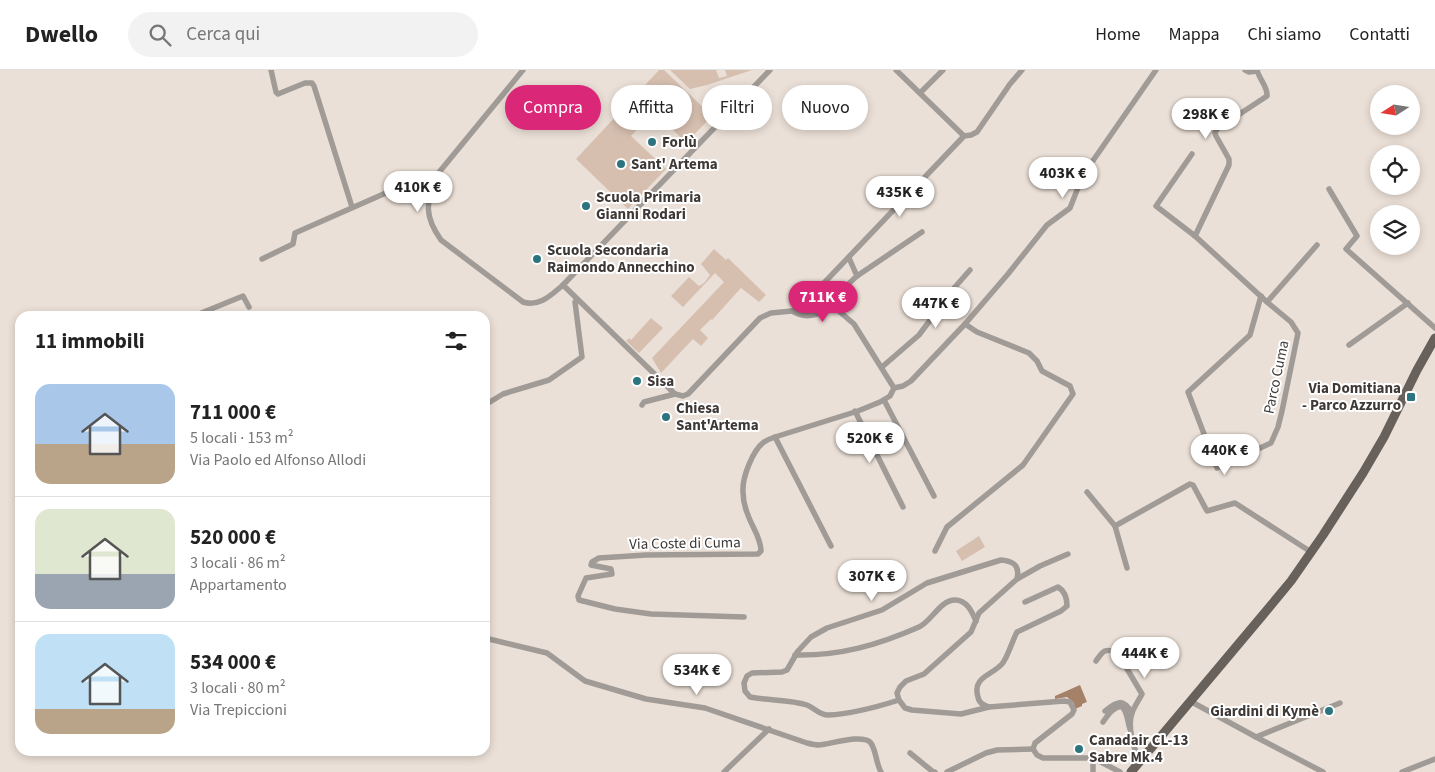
<!DOCTYPE html>
<html lang="it">
<head>
<meta charset="utf-8">
<style>
  :root { --surface:#fff; --page:#f2f2f2; --text:#222; --muted:#767676; --line:#e0e0e0; --accent:#db2777 }
  body { margin:0; font-family:"Source Sans 3",sans-serif; background:var(--page); color:var(--text); height:100vh; display:flex; flex-direction:column; font-size:19px; white-space:nowrap }
  * { box-sizing:border-box; margin:0 }
  p { font-size:16px; color:var(--muted) }
  .icon { flex:none; width:28px; height:28px; fill:none; stroke:currentColor; stroke-width:2; stroke-linecap:round; stroke-linejoin:round }
  .map { position:relative; flex:1; overflow:hidden }
  .details { position:absolute; left:15px; top:241px; width:475px; height:445px; display:flex; flex-direction:column; background:var(--surface); border-radius:15px; box-shadow:0 2px 8px #0003 }
  .details>* { flex:none }
  .top-card { position:absolute; left:505px; top:15px; width:475px; height:45px; display:flex; gap:10px }
  .needle { width:32px; rotate:258deg }
  .buttons { position:absolute; left:1370px; top:15px; display:grid; gap:10px }
  .buttons a { display:grid; place-items:center; width:50px; height:50px; border-radius:50%; background:var(--surface); box-shadow:0 2px 8px #0003; font-size:25px }
  .price { position:absolute; translate:-50% -42px; padding:0 11px; border-radius:18px; background:#fff; color:#222; font-size:16px; line-height:32px; filter:drop-shadow(0 1px 2px #0008) }
  .price::after { content:''; position:absolute; left:50%; top:30px; width:15px; height:11px; margin-left:-8px; background:inherit; clip-path:polygon(0 0,100% 0,50% 100%) }
  .price.on { background:var(--accent); color:#fff }
  ul { padding:0; list-style:none }
  li { display:flex; align-items:center; gap:15px; height:125px; padding:0 20px }
  li+li { border-top:1px solid var(--line) }
  li span { display:grid; place-items:center; flex:none; width:140px; height:100px; border-radius:15px; color:#555 }
  li>.icon { margin-inline-start:auto }
  span .icon { width:60px; height:60px; fill:#fffc; stroke-width:1 }
  li b { font-size:21px }
  h2 { display:flex; justify-content:space-between; align-items:center; height:60px; padding:0 20px; font-size:21px }
  .pill { padding:0 18px; border-radius:22px; background:var(--surface); box-shadow:0 2px 8px #0003; font-size:18px; line-height:45px }
  .pill.on { background:var(--accent); color:#fff }
  header { display:flex; align-items:center; gap:30px; box-sizing:border-box; height:70px; padding:0 25px; background:var(--surface); border-bottom:1px solid var(--line) }
  header strong { font-size:24px }
  nav { display:flex; gap:28px; margin-inline-start:auto; font-size:18px }
  .search { width:350px; height:45px; background:var(--page); display:flex; align-items:center; gap:12px; box-sizing:border-box; padding:0 18px; border-radius:28px; color:var(--muted); font-size:19px }
  .map>svg:first-child { display:block }
  .green { fill:#d6bfaf }
  .water { fill:#a48167 }
  .lines { fill:none; stroke-linecap:round; stroke-linejoin:round }
  .minor { stroke:#a09b97; stroke-width:5.5 }
  .primary { stroke:#68605a; stroke-width:9 }
  .poi-dot { fill:#2c747f; stroke:#fff; stroke-width:2 }
  .labels { text-anchor:middle; stroke-width:4; stroke-linejoin:round; paint-order:stroke }
  .poi-label { font-size:15px; font-weight:bold; fill:#3e3936; stroke:#fff; text-anchor:start }
  .street-label { font-size:15px; fill:#3e3936; stroke:#fff }
</style>
</head>
<body>
<header>
<strong>Dwello</strong>
<div class="search"><svg class="icon" aria-label="search" viewBox="0 0 24 24"><circle cx="10" cy="10" r="6"/><path d="M15 15l6 6"/></svg>Cerca qui</div>
<nav><a>Home</a><a>Mappa</a><a>Chi siamo</a><a>Contatti</a></nav>
</header>
<div class="map">
<svg width="1435" height="702" viewBox="0 0 1435 702">
  <rect width="100%" height="100%" fill="#ebe0d7"/>
  <!-- green -->
  <g class="green">
    <path d="M659 0H664L712 46 686 73 654 41 631 66 666 99 628 139 576 89Z"/>
    <path d="M670 0H716L719 8 727 6 725 0H752L707 15 690 19Z"/>
    <path d="M714 179 726 190 728 188 766 225 759 232 741 218 712 250 711 249 700 260 708 268 701 276 693 269 661 303 652 288 724 212 715 203 683 237 671 226 689 207 699 216 704 213 710 205 701 194Z"/>
    <path d="M651 248 663 258 639 283 626 271 629 268 631 270Z"/>
    <path d="M979 466 985 477 962 491 956 481Z"/>
  </g>
  <!-- water -->
  <path class="water" d="M1080 615 1087 632 1082 634V636L1075 639 1074 633 1067 627 1055 629V626Z"/>
  <g class="lines">
    <!-- minor -->
    <g class="minor">
      <path d="M271 0 276 22 278 24 305 13H312L314 16 352 137"/>
      <path d="M523 0 436 106C426 133 424 146 441 170L523 232C540 237 551 225 563 215L770 0"/>
      <path d="M896 0 964 66"/>
      <path d="M1245 0 1249 2 1257 1"/>
      <path d="M920 23 943 0"/>
      <path d="M1192 84 1156 136 1195 166 1267 232 1317 175"/>
      <path d="M1329 119 1357 166 1346 179 1435 258"/>
      <path d="M1195 166 1229 95V89L1216 66 1215 63 1217 59 1267 26C1268 17 1259 9 1257 0"/>
      <path d="M849 188 857 206"/>
      <path d="M262 189 293 174 295 163 413 111 430 106H436"/>
      <path d="M563 215 675 324"/>
      <path d="M818 221 833 236 854 254 894 318"/>
      <path d="M1261 226 1250 265 1188 322 1217 398 1271 373 1278 357 1282 341 1298 263 1291 252 1267 232"/>
      <path d="M836 239 840 233 841 224 845 217 857 206 922 162"/>
      <path d="M792 241C806 250 820 245 833 236"/>
      <path d="M194 246 243 226 249 237"/>
      <path d="M1349 275 1408 233"/>
      <path d="M882 297 919 265 955 217 970 200"/>
      <path d="M884 330 934 426"/>
      <path d="M485 335 503 324 549 310 582 287 575 232 577 229"/>
      <path d="M642 335 644 332 675 324 683 326 688 324 760 248 771 243 792 241 803 235 964 66 971 65 977 62 1010 14 1022 0"/>
      <path d="M855 341 903 437"/>
      <path d="M775 367 831 476"/>
      <path d="M1087 422 1115 456 1127 498"/>
      <path d="M1115 456 1190 414 1193 415 1207 441 1235 433 1311 482"/>
      <path d="M935 481 947 457 1023 395 1073 324 1070 316 1042 301 1037 291 1029 283 977 262 965 254"/>
      <path d="M1017 509 1040 496 1068 484"/>
      <path d="M744 547 651 544 615 539 579 530 578 526 586 508 612 504 611 499 591 495 592 492 599 488 646 485 758 484 761 481C761 468 752 457 748 445 745 438 743 429 743 422 742 407 753 380 764 372 767 370 772 368 775 367L858 341 880 332 890 326 894 318 903 316 911 311 965 254 1008 204 1047 155 1070 138 1083 105 1156 0"/>
      <path d="M485 568 547 583 585 611 646 629 705 638 807 673C811 674 815 675 819 675 831 674 861 664 870 672 876 678 876 694 881 702"/>
      <path d="M795 585C840 586 878 575 919 557 932 551 940 530 955 530 967 530 972 542 976 551"/>
      <path d="M1096 591C1103 581 1104 578 1117 582L1142 624C1139 630 1134 637 1132 643 1127 658 1134 677 1139 691"/>
      <path d="M899 630C877 637 851 644 828 645 819 645 815 638 807 635 789 629 769 631 750 627L745 621 744 613 747 606 752 603 782 602 787 600 798 581 811 567 827 558 882 540 927 513 1001 490C1014 491 1020 496 1017 509L979 543 971 562 924 604 906 611 900 617 897 623 899 630 905 638 912 640 961 644 989 637 1064 631 1070 632 1074 640 1072 644 1035 673 1033 679 1037 685 1043 688H1093L1120 702"/>
      <path d="M1190 631 1256 667 1340 633"/>
      <path d="M989 637C983 635 979 633 978 627 972 607 991 606 1002 594 1008 587 1012 571 1017 562L1061 541 1067 536C1067 529 1065 521 1058 517L1025 532"/>
      <path d="M1105 641C1117 631 1123 628 1132 643"/>
      <path d="M1103 652C1108 645 1112 638 1121 636 1128 641 1127 651 1130 659"/>
      <path d="M1256 667 1323 702"/>
      <path d="M910 683 932 701 935 702"/>
      <path d="M1093 688V702"/>
      <path d="M724 702 769 659"/>
      <path d="M947 702 986 683 997 680 1033 679"/>
      <path d="M1402 702 1435 689"/>
    </g>
    <!-- primary -->
    <path class="primary" d="M1131 702 1262 546 1291 511 1323 465 1363 403 1384 367 1417 300 1435 268"/>
  </g>
  <!-- markers -->
  <g class="poi-dot">
    <circle cx="652" cy="72" r="5"/>
    <circle cx="621" cy="94" r="5"/>
    <circle cx="586" cy="136" r="5"/>
    <circle cx="537" cy="189" r="5"/>
    <circle cx="637" cy="311" r="5"/>
    <rect x="1406" y="322" width="10" height="10" rx="2.5"/>
    <circle cx="666" cy="347" r="5"/>
    <circle cx="1329" cy="641" r="5"/>
    <circle cx="1079" cy="679" r="5"/>
  </g>
  <g class="labels">
    <!-- poi labels -->
    <g class="poi-label">
      <text x="662" y="77">Forlù</text>
      <text x="631" y="99">Sant' Artema</text>
      <text x="596" y="132">Scuola Primaria<tspan x="596" dy="17">Gianni Rodari</tspan></text>
      <text x="547" y="185">Scuola Secondaria<tspan x="547" dy="17">Raimondo Annecchino</tspan></text>
      <text x="647" y="316">Sisa</text>
      <text x="1401" y="323" text-anchor="end">Via Domitiana<tspan x="1401" dy="17">- Parco Azzurro</tspan></text>
      <text x="676" y="343">Chiesa<tspan x="676" dy="17">Sant'Artema</tspan></text>
      <text x="1319" y="646" text-anchor="end">Giardini di Kymè</text>
      <text x="1089" y="675">Canadair CL-13<tspan x="1089" dy="17">Sabre Mk.4</tspan></text>
    </g>
    <!-- street labels -->
    <g class="street-label">
      <text transform="translate(1276 307) rotate(-78)" y="5">Parco Cuma</text>
      <text transform="translate(685 473) rotate(-1)" y="5">Via Coste di Cuma</text>
    </g>
  </g>
</svg>
<div class="buttons">
<a><svg class="needle" viewBox="-14 -14 28 28"><path d="M0-13l5 13h-10z" fill="#e53935"/><path d="M0 13l5-13h-10z" fill="#767676"/></svg></a>
<a><svg class="icon" aria-label="locate" viewBox="0 0 24 24"><circle cx="12" cy="12" r="6"/><path d="M12 2v4M12 18v4M2 12h4M18 12h4"/></svg></a>
<a><svg class="icon" aria-label="layers" viewBox="0 0 24 24"><path d="M12 4l9 5-9 5-9-5zM3 14l9 5 9-5"/></svg></a>
</div>
<b class="price" style="left:1206px;top:70px">298K €</b>
<b class="price" style="left:1063px;top:129px">403K €</b>
<b class="price" style="left:418px;top:143px">410K €</b>
<b class="price" style="left:900px;top:148px">435K €</b>
<b class="price on" style="left:823px;top:253px">711K €</b>
<b class="price" style="left:936px;top:259px">447K €</b>
<b class="price" style="left:870px;top:394px">520K €</b>
<b class="price" style="left:1225px;top:406px">440K €</b>
<b class="price" style="left:872px;top:532px">307K €</b>
<b class="price" style="left:1145px;top:609px">444K €</b>
<b class="price" style="left:697px;top:626px">534K €</b>
<div class="top-card">
<a class="pill on">Compra</a>
<a class="pill">Affitta</a>
<a class="pill">Filtri</a>
<a class="pill">Nuovo</a>
</div>
<section class="details">
<h2>11 immobili<svg class="icon" aria-label="filters" viewBox="0 0 24 24"><path d="M4 7h16M4 17h16"/><circle cx="9" cy="7" r="2"/><circle cx="15" cy="17" r="2"/></svg></h2>
<ul>
<li><span style="background:linear-gradient(#a9c7e8 60%,#b9a48a 0)"><svg class="icon" aria-label="home" viewBox="0 0 24 24"><path d="M3 11l9-7 9 7M6 9v11h12V9"/></svg></span><div><b>711 000 €</b><p>5 locali · 153 m²</p><p>Via Paolo ed Alfonso Allodi</p></div></li>
<li><span style="background:linear-gradient(#dfe7d0 65%,#9aa5b1 0)"><svg class="icon" aria-label="home" viewBox="0 0 24 24"><path d="M3 11l9-7 9 7M6 9v11h12V9"/></svg></span><div><b>520 000 €</b><p>3 locali · 86 m²</p><p>Appartamento</p></div></li>
<li><span style="background:linear-gradient(#bfe0f5 75%,#b9a48a 0)"><svg class="icon" aria-label="home" viewBox="0 0 24 24"><path d="M3 11l9-7 9 7M6 9v11h12V9"/></svg></span><div><b>534 000 €</b><p>3 locali · 80 m²</p><p>Via Trepiccioni</p></div></li>
</ul>
</section>
</div>
</body>
</html>
